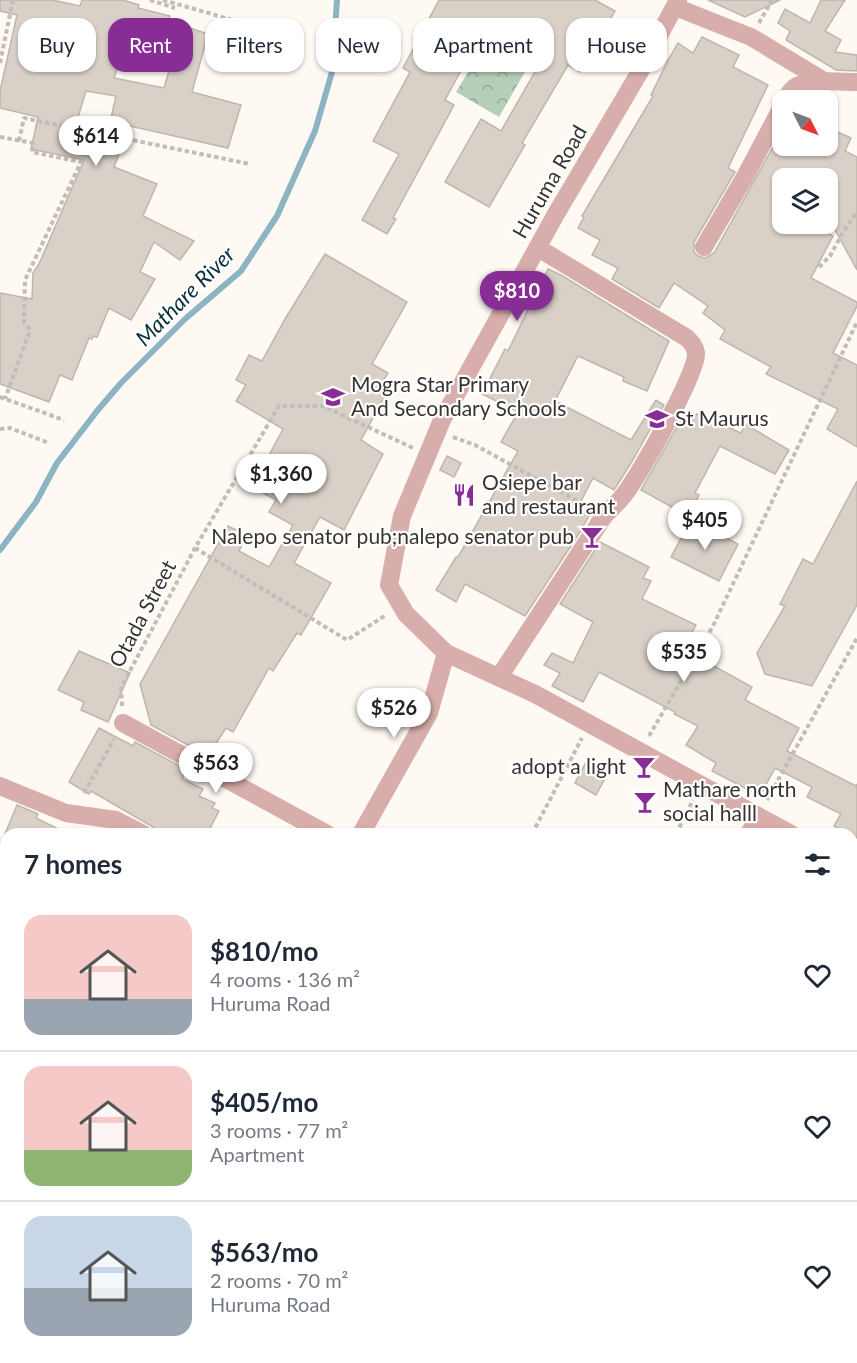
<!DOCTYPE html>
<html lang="en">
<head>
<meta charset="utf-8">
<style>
  :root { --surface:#fff; --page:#f6f6f7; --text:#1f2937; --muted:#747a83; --line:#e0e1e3; --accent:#882c96 }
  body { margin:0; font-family:Lato,sans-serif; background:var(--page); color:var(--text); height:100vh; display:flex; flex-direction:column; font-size:22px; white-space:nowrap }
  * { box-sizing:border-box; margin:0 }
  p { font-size:20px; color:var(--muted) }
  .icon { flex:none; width:33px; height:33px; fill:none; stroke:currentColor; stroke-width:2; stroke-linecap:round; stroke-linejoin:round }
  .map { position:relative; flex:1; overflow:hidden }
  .side { position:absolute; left:0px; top:828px; width:858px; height:536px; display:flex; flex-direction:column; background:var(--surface); border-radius:18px 18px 0 0; box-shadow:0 2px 4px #0004 }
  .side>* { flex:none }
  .top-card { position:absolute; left:18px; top:18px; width:822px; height:54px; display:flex; gap:12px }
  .needle { width:39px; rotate:132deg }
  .buttons { position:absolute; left:772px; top:90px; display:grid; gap:12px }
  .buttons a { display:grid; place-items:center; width:66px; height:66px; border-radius:12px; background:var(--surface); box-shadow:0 2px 4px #0004; font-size:30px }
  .price { position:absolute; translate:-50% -51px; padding:0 14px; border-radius:21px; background:#fff; color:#222; font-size:20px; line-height:39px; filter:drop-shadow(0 2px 3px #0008) }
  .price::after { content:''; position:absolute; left:50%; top:36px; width:18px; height:14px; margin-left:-9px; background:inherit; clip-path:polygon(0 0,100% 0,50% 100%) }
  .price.selected { background:var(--accent); color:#fff }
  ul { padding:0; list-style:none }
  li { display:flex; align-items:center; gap:18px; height:150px; padding:0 24px }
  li+li { border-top:2px solid var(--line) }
  li span { display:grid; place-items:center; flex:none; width:168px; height:120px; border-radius:18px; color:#555 }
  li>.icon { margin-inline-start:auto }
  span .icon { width:72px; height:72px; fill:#fffc; stroke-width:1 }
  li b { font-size:26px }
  h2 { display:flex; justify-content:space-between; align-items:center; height:72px; padding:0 24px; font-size:26px }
  .pill { padding:0 21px; border-radius:18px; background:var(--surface); box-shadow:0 2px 4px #0004; font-size:21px; line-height:54px }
  .pill.selected { background:var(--accent); color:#fff }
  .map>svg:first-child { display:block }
  .built { fill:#faecdd }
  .forest { fill:url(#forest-crowns) }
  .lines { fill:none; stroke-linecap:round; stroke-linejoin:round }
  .stream { stroke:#8cb4c3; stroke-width:6 }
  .building { fill:#d9d0c8; stroke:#beb6ad; stroke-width:1.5; fill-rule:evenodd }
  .path { stroke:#c1bdb8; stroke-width:4; stroke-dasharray:4.5 3; stroke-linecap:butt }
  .minor { stroke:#d8aeac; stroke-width:18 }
  .labels { text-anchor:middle; stroke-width:4.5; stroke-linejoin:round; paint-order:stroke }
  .street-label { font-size:21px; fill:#373430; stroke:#fff }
  .poi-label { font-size:21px; fill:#373430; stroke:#fff; text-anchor:start }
  .water-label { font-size:22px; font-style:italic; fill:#0a303c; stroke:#fff }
</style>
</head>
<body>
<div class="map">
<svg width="857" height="1363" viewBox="0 0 857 1363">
  <defs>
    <pattern id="forest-crowns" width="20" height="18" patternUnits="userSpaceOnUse" patternTransform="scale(1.5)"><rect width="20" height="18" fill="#b5ceb7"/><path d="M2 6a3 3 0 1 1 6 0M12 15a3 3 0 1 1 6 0" fill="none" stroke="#94a895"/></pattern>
  </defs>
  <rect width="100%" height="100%" fill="#fef9f3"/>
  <!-- built -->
  <g class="built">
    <path d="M857 1237V1330L852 1327V1245Z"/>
    <path d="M791 1358H851L857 1361V1363H788Z"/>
  </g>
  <!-- forest -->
  <path class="forest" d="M492 32 534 56 499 117 456 92Z"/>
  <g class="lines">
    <!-- stream -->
    <path class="stream" d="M0 550 36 502 57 463 97 411 121 383 185 319 241 271 277 216 315 131 332 72 337 0"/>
  </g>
  <!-- building -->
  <g class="building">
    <path d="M0 0H52L80 6 82 0H123L139 5 138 8 170 16 169 21 208 34 192 92 241 105 228 148 130 126 114 167 157 184 143 216 194 241 180 260 154 242 140 272 155 279 131 320 109 308 97 337 93 336 92 339 89 338 72 380 60 375 49 402 0 384V293L32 299 33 273 39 264 84 160 31 149 38 117 0 108V91L17 15 0 11ZM126 44 173 57 164 88 114 78ZM86 91 116 96 107 136 75 127Z"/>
    <path d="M439 0H595L615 11 580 72 568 65 522 143 525 145 489 207 445 182 481 119 501 131 547 51 489 19 445 100 454 105 393 218 396 219 387 234 362 220 399 154 373 141 410 72 403 68Z"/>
    <path d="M708 0H780L745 17Z"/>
    <path d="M821 0H845L825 31 841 40 835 52 857 55V71L836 70 786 40 790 31 778 23 785 9 810 23Z"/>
    <path d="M702 37 739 55 733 67 768 85 728 168 735 172 694 242V252L698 256 705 258 714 253 783 129V146H828V128L851 138 845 151 857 157V270L828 217V178H799L794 176 792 178H783V224H810L833 236 811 278 857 302V306L833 353 857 365V447L827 429 838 409 766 374 771 367 720 339 725 330 703 313 708 306 674 283 659 308 612 279 618 268 592 255 600 240 578 228 584 217 582 216 653 96 651 95 667 62 678 43 693 53Z"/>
    <path d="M325 254 407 302 372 364 388 373 383 381 391 385 361 440 383 454 344 530 320 517 294 563 331 583 301 635 297 633 273 671 269 668 233 732 226 728 208 756 151 725 140 684 228 526 247 535 239 551 269 567 293 525 269 512 276 500 252 487 283 429 236 401 246 385 236 380 249 355 262 361 285 319Z"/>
    <path d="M548 269 561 275 669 341 647 391 623 381 624 377 578 356 555 401 631 440 656 400 664 405 631 463 614 490 593 478 578 507 590 514 580 532 525 616 465 584 456 602 436 590 456 557H458L518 451 501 442 518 412 482 394 505 349 508 351Z"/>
    <path d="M697 414 741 433 745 424 789 450 775 474 720 446 695 493 699 495 688 516 641 490 683 416 691 421Z"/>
    <path d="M447 456 461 463 454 477 440 470Z"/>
    <path d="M857 481V605L812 686 765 674 757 653 785 606 780 604 803 559 813 564Z"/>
    <path d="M691 520 738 544 719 581 671 557Z"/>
    <path d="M600 542 649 567 643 578 651 581 642 599 696 625 683 649 752 687 745 700 799 728 787 751 856 786 857 784V838L834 826 841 814 807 797 812 787 775 768 760 796 712 771 716 763 686 745 698 726 674 714 675 712 599 672 583 702 552 686 560 673 544 665 552 653 573 663 593 622 560 604Z"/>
    <path d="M79 651 130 673 108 722 81 710 84 702 58 690Z"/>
    <path d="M99 728 133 746 135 742 187 770 182 779 203 789 199 796 215 803 212 808 219 811 207 834H165L91 791 89 794 69 782Z"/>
    <path d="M586 762 608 773 596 795 575 783Z"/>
    <path d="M17 805 38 814 36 818 68 834H5Z"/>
  </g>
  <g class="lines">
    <!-- path -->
    <g class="path">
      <path d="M150 0 175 8"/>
      <path d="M163 0 236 21"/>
      <path d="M759 23 772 0"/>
      <path d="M0 63 13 0"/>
      <path d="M0 137 33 143 32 152 81 162 25 280 24 322 29 328V333L5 399"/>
      <path d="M19 141 24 118 250 164"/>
      <path d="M819 267 830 256 843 232 857 212"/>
      <path d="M0 397 64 420"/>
      <path d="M0 429 10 428 49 443"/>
      <path d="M453 437 475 445 590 508"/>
      <path d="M195 548 347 640 386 615"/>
      <path d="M122 706 121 688 195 548 279 406H323L413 448"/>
      <path d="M649 736 713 626 857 322"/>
      <path d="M84 793 114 739"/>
      <path d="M767 800 857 638"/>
      <path d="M532 834 582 738"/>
      <path d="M676 834 693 800"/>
      <path d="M852 923 857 913"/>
      <path d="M6 1216 0 1223 6 1247"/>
      <path d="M32 1358 33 1363"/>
      <path d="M261 1358 273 1363"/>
      <path d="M315 1363 318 1358"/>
    </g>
    <!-- minor -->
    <g class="minor">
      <path d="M678 0 638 75 556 214 442 420 402 516 389 585 406 614 446 653 535 694 791 834"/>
      <path d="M675 7 751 37 824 81"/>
      <path d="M785 100C787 97 790 91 794 88 805 78 842 82 857 82"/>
      <path d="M704 247 746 175 783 105"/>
      <path d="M499 677 604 516C610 509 618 503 623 496 638 478 698 372 696 353 695 346 691 342 687 338L538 248"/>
      <path d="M123 723 327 834"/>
      <path d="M0 786 66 813 116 820 143 834"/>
      <path d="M361 834 429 713 446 653"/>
      <path d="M749 834 758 816"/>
      <path d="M852 867 857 869"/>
      <path d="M852 1185 857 1175"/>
      <path d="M173 1358 174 1363"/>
      <path d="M735 1358 746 1363"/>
    </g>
  </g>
  <!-- icons -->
  <defs>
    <g id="school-bare" transform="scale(1.8)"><path d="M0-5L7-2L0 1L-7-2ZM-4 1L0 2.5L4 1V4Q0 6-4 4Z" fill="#882c96" stroke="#fff" stroke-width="2.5" paint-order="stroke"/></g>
    <g id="restaurant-bare" transform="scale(1.8)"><path d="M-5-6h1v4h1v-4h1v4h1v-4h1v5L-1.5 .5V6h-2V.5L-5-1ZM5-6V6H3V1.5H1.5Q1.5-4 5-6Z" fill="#882c96" stroke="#fff" stroke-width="2.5" paint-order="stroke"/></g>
    <g id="bar-bare" transform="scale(1.8)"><path d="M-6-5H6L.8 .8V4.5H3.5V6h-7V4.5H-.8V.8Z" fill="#882c96" stroke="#fff" stroke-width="2.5" paint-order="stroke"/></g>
  </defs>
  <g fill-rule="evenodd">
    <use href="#school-bare" x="333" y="397"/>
    <use href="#school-bare" x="657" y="419"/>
    <use href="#restaurant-bare" x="464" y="495"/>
    <use href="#bar-bare" x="592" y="537"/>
    <use href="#bar-bare" x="644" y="767"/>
    <use href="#bar-bare" x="645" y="802"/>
  </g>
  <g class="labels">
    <!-- street labels -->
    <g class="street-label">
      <text transform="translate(550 182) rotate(-60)" y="7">Huruma Road</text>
      <text transform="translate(143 614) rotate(-62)" y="7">Otada Street</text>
    </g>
    <!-- poi labels -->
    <g class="poi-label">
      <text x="351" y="392">Mogra Star Primary<tspan x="351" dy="24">And Secondary Schools</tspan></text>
      <text x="675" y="426">St Maurus</text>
      <text x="482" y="490">Osiepe bar<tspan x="482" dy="24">and restaurant</tspan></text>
      <text x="574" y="544" text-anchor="end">Nalepo senator pub;nalepo senator pub</text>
      <text x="626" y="774" text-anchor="end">adopt a light</text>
      <text x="663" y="797">Mathare north<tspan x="663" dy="24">social halll</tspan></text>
    </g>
    <!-- water labels -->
    <g class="water-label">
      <text transform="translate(185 296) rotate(-45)" y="8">Mathare River</text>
    </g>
  </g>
</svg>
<div class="buttons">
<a><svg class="needle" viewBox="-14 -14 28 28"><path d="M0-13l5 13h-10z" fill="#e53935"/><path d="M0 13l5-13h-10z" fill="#747a83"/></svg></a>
<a><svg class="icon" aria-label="layers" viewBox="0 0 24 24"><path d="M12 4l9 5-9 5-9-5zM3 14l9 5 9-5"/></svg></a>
</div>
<b class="price" style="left:96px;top:167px">$614</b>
<b class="price selected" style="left:517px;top:322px">$810</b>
<b class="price" style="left:281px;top:505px">$1,360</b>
<b class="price" style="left:705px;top:551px">$405</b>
<b class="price" style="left:684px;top:683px">$535</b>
<b class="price" style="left:394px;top:739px">$526</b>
<b class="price" style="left:216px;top:794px">$563</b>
<div class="top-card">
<a class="pill">Buy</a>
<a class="pill selected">Rent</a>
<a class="pill">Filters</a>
<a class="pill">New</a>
<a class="pill">Apartment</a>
<a class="pill">House</a>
</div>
<section class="side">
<h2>7 homes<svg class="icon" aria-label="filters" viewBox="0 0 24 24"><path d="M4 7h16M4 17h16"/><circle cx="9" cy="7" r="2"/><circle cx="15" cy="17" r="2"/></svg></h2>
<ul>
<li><span style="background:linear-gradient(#f6c9c9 70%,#9aa5b1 0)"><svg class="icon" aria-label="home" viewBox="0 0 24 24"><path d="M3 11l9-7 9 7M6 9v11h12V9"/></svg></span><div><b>$810/mo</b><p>4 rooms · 136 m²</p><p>Huruma Road</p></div><svg class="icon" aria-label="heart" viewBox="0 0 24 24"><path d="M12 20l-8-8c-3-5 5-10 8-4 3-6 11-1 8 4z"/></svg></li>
<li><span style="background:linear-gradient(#f6c9c9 70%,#8fb573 0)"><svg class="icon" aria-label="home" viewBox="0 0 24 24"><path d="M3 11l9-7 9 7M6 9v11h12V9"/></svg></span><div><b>$405/mo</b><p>3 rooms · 77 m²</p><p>Apartment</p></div><svg class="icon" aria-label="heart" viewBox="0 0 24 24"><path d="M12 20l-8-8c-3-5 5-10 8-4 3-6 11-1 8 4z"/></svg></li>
<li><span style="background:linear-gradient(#c9d6e8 60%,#9aa5b1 0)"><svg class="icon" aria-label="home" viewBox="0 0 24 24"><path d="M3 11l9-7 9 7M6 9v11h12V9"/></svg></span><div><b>$563/mo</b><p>2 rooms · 70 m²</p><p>Huruma Road</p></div><svg class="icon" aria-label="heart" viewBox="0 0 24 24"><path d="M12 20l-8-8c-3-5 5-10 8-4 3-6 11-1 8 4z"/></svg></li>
</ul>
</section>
</div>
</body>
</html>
